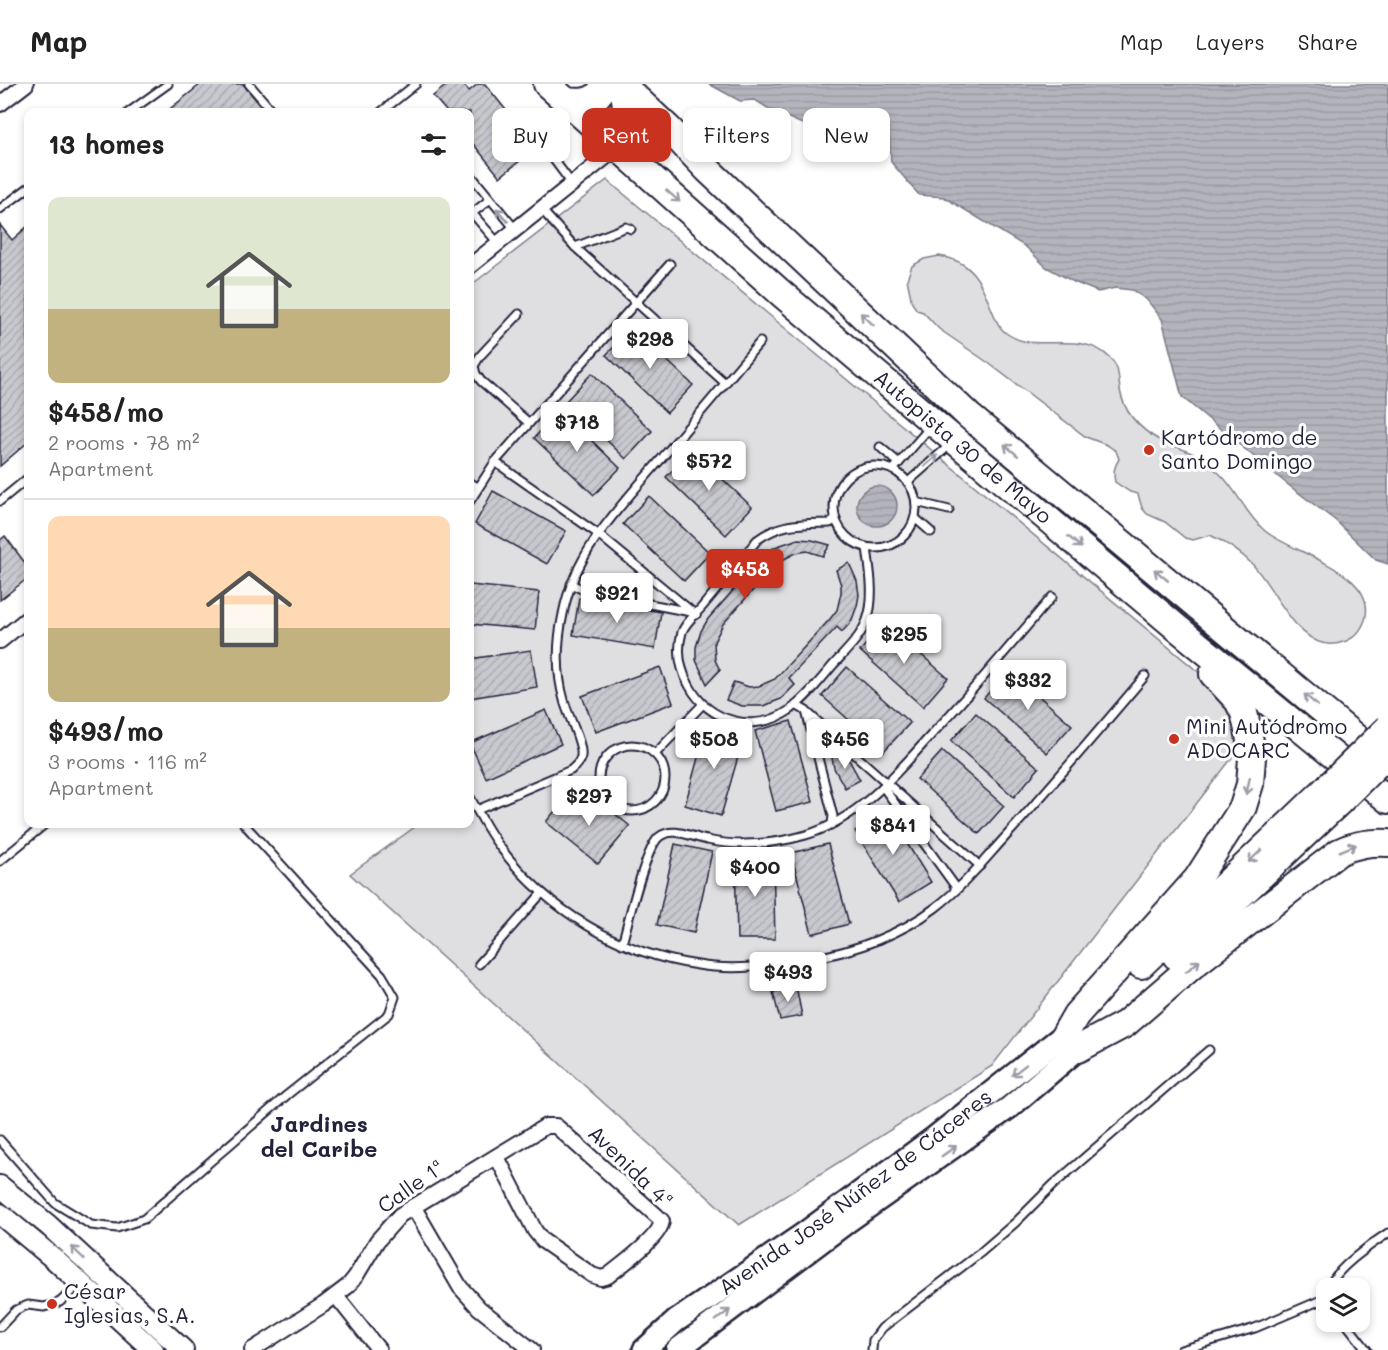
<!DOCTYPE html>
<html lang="en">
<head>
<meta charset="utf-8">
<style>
  :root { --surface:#fff; --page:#f6f6f6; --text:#222; --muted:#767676; --line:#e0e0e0; --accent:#c8321e }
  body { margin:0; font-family:Mali,sans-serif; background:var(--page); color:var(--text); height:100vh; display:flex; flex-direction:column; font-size:22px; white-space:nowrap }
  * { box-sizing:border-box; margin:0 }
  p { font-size:20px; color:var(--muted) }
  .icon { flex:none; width:33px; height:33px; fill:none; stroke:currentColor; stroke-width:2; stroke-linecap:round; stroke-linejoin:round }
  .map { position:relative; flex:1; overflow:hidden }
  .details { position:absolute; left:24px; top:24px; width:450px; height:720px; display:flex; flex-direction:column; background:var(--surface); border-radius:12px; box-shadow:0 3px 9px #0003 }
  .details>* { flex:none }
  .hud { position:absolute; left:492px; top:24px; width:570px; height:54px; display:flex; gap:12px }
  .tools { position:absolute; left:1316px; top:1194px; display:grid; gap:12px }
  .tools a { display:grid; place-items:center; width:54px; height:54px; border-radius:12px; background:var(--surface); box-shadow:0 3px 9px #0003; font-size:30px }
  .price { position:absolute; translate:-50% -51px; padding:0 14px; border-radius:6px; background:#fff; color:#222; font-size:20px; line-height:39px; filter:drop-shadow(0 2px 3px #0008) }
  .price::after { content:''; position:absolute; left:50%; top:36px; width:18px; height:14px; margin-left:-9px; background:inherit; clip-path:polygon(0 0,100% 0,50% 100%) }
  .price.active { background:var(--accent); color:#fff }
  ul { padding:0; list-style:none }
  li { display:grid; align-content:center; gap:12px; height:318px; padding:0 24px }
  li+li { border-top:2px solid var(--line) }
  li span { display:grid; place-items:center; height:186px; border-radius:12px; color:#555 }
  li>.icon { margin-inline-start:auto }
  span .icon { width:108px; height:108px; fill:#fffc; stroke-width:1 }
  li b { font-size:26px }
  h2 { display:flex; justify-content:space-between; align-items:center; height:72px; padding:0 24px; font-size:26px }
  .pill { padding:0 21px; border-radius:12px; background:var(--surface); box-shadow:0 3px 9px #0003; font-size:21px; line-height:54px }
  .pill.active { background:var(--accent); color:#fff }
  header { display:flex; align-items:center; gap:36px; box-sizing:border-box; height:84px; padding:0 30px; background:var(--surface); border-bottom:2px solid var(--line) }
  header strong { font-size:28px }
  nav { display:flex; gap:33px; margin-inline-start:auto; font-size:21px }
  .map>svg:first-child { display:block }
  .green { fill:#dfdfe2; stroke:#80808e; stroke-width:1.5 }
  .water { fill:url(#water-rules); stroke:#7a7a88; stroke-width:1.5 }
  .building { fill:url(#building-hatch); stroke:#22223b; stroke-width:1.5 }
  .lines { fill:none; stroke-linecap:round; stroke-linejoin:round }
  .lane-casing { stroke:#22223b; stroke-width:11 }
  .street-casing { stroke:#22223b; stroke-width:18 }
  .secondary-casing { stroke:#22223b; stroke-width:24 }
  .primary-casing { stroke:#22223b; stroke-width:26 }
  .highway-casing { stroke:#22223b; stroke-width:30 }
  .lane { stroke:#fff; stroke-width:7 }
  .street { stroke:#fff; stroke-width:14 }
  .secondary { stroke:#fff; stroke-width:20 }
  .primary { stroke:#fff; stroke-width:21 }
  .highway { stroke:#fff; stroke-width:26 }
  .highway-bridge-casing { stroke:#22223b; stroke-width:30; stroke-linecap:butt }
  .highway-bridge { stroke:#fff; stroke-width:26 }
  .oneway { stroke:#9c9ca7 }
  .poi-dot { fill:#c8321e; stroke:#fff; stroke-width:2 }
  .labels { text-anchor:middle; stroke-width:6; stroke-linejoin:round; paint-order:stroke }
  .poi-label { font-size:21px; fill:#22223b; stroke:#fff; text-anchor:start }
  .street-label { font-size:21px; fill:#22223b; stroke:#fff }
  .neighbourhood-label { font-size:22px; font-weight:bold; fill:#22223b; stroke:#fff }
</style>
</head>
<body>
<header>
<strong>Map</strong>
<nav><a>Map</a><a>Layers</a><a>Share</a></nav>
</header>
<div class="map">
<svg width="1388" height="1266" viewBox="0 0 1388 1266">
  <defs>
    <pattern id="water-rules" width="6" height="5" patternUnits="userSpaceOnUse" patternTransform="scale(1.5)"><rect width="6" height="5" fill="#b4b4bc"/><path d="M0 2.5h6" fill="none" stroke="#9a9aa2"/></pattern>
    <pattern id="building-hatch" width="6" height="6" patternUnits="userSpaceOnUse" patternTransform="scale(1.5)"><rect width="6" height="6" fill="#c8c8cf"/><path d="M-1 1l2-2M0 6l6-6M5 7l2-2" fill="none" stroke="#acacb3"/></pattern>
  </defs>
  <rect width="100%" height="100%" fill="#fff"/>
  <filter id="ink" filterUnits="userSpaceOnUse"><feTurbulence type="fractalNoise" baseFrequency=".0167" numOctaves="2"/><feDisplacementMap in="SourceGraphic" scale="12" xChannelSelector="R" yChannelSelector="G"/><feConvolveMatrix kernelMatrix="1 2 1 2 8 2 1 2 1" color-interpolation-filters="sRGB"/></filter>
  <g filter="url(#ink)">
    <!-- green -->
    <g class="green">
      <path d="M607 96 1232 616 1239 665 992 982 739 1141 350 790 419 740H470V202Z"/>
      <path d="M939 172C973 177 980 197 992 226 996 235 998 243 1006 249 1035 271 1081 245 1109 273 1120 284 1118 292 1120 306 1124 329 1141 346 1161 357 1168 361 1175 362 1182 365 1196 370 1209 379 1220 390 1237 406 1246 431 1265 447 1293 470 1379 488 1365 536 1361 547 1354 555 1343 558 1300 574 1276 503 1251 479 1239 467 1225 458 1210 451L1193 456 1185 454 1165 438 1147 430 1142 424 1138 410 1130 408 1115 398C1113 388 1114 383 1119 375L1116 367 1107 361 1086 353 987 278 939 245 923 228 917 226 912 219 907 195 912 182 924 175Z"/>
    </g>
    <!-- water -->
    <g class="water">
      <path d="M709 0H1388V480L1376 476 1336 437 1287 400 1182 313 1162 235 1147 216 1132 206 1115 204 1098 208 1074 198 1046 183 1026 163 944 113 919 111 891 78 889 45 883 34C848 23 835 22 802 40L771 26 755 16 740 17Z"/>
      <circle cx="877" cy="422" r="20"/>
    </g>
    <!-- building -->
    <g class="building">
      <path d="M201 0H243L266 28H166Z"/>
      <path d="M448 0H463L469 7 478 0H485L526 51 521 55 531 68 500 93 470 56V28H447L433 12Z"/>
      <path d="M0 141 12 156 28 142V358L0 382Z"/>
      <path d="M633 244 693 301 667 329 606 271Z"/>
      <path d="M592 289 652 347 626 375 566 317Z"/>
      <path d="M560 326 620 384 594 411 534 354Z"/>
      <path d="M692 366 752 423 726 451 666 393Z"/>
      <path d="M493 407 566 447 547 480 475 440Z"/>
      <path d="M649 412 710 469 684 497 623 440Z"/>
      <path d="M5 452 28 483V494L0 516V456Z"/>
      <path d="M798 455 812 456 830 461 823 472 807 467 796 469 778 478 723 540 714 558 715 576 720 586 707 600 696 576V563L701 547 708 535 763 472 775 463Z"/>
      <path d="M849 479 857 497 859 511 857 522 851 538 842 548 837 543 789 594 795 601 781 615 763 622H742L726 616 734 598 749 603 759 602 775 595 830 535 837 526 841 509V501L836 486Z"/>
      <path d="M470 501 539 508 535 546 470 540Z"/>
      <path d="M579 514 661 528 655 565 573 551Z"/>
      <path d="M885 539 948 594 923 623 860 567Z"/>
      <path d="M531 566 537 603 470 614V575Z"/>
      <path d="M660 583 673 619 596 648 582 612Z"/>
      <path d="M847 583 910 639 884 667 822 612Z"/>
      <path d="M1009 586 1072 641 1047 669 984 614Z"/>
      <path d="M546 626 561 660 486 694 470 659Z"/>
      <path d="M976 629 1039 684 1014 713 951 657Z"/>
      <path d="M791 637 813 718 776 727 755 647Z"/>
      <path d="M707 641 744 652 721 732 685 721Z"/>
      <path d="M942 667 1004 722 979 750 917 695Z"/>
      <path d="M841 668 849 676 860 696 845 704 834 684 832 674Z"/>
      <path d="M589 709 630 742 598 780 546 738 565 715 578 723Z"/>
      <path d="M887 727 931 798 899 818 855 747Z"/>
      <path d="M675 760 712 768 694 849 657 841Z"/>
      <path d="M828 760 849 840 812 850 791 769Z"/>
      <path d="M735 772H773L775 855H737Z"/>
      <path d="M796 902 802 932 780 936 773 908Z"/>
    </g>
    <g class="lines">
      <!-- lane casing -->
      <g class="lane-casing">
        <g id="lane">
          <path d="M249 0 273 28"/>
          <path d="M129 28 168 0"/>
          <path d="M381 28 416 0"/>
          <path d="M551 72 572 100"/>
          <path d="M470 90 515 145"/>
          <path d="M0 125 28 104"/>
          <path d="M541 125 575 163"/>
          <path d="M472 129 498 159"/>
          <path d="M470 131 489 116"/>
          <path d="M631 145 626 143 575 163 725 299"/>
          <path d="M519 230 480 272 474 282 476 290 481 297 529 339"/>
          <path d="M880 363 899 379"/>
          <path d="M495 378 598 450 696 531"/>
          <circle cx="875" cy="423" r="41"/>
          <path d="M893 386 930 343"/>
          <path d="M908 398 951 360"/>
          <path d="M470 399 478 403"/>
          <path d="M0 417 28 394"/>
          <path d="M470 417 495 378 670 180"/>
          <path d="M916 418 949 426"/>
          <path d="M915 434 931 448"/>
          <path d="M835 436 830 439C801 440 782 438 757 456 739 479 720 501 702 523 695 531 686 538 682 548 677 566 680 585 689 601 709 639 755 650 790 626 807 614 821 595 834 580 846 567 861 553 867 536 875 515 870 486 867 464"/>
          <path d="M571 500 588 508 691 528"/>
          <path d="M796 621 806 627 980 782"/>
          <path d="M806 627 833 732 832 740"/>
          <circle cx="632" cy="694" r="33"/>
          <path d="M655 670 703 620"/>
          <path d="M883 703 955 802V806"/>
          <path d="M470 713C479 730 488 747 500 763 547 826 620 870 698 881 733 887 771 882 806 876 851 868 898 852 935 824 963 803 985 775 1008 750 1055 698 1100 645 1145 592"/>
          <path d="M477 726 571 686C575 682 580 679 581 672 583 659 567 630 564 616 556 588 557 558 563 530 575 466 622 421 662 374 695 335 727 297 760 258"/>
          <path d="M0 777 45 740"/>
          <path d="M622 860C628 839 645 765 659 753 673 742 691 753 707 756 739 763 774 760 806 751 859 735 896 690 932 650 974 606 1012 559 1052 513"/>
          <path d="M479 880 542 809"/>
          <path d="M0 1056 55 1119 91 1141 117 1144 144 1135 287 1011 389 930 395 913 382 891 244 740"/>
          <path d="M1330 1204C1331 1188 1374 1158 1388 1149"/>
          <path d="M1345 1238 1367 1266"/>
          <path d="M0 1243 16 1226 28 1221 44 1223 60 1218 78 1201"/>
          <path d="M872 1266 873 1256 882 1244 980 1169 1016 1138 1053 1101 1209 966"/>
          <path d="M1181 1266 1255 1244 1326 1214"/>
        </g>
      </g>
      <!-- street casing -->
      <g class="street-casing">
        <g id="street">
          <path d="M0 20 26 0"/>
          <path d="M617 64 620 23 617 0"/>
          <path d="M470 182 617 64 645 50 669 45"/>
          <path d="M0 557 28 534"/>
          <path d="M413 1122 460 1203 479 1224 532 1266"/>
          <path d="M336 1212 379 1266"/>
          <path d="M252 1266 323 1221 348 1202 356 1192 377 1157 400 1131 546 1042H556L657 1132 662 1137C660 1154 621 1181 608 1192L601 1194 592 1191 543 1157 535 1147 497 1073"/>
        </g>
      </g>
      <!-- secondary casing -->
      <g class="secondary-casing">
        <g id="secondary">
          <path d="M0 1102 48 1141 183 1266"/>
          <path d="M0 1130 53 1174 153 1266"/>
        </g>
      </g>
      <!-- primary casing -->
      <g class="primary-casing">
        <g id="primary">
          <path id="s1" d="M644 1266 676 1237 802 1151 934 1054 1065 950"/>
          <path d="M677 1266 847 1138 1010 1023 1078 965"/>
        </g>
      </g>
      <!-- highway casing -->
      <g class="highway-casing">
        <g id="highway">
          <path id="s2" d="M547 0 782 210 934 339 1176 543 1388 716"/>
          <path d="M621 0 669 45 707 85 969 332 1385 678"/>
          <path d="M565 17C580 19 599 19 604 0"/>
          <path d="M1176 872 1339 718"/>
          <path d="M1141 881 1328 703"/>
          <path d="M1065 950 1076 931 1197 795 1243 723 1250 700 1252 674 1249 650 1244 629 1238 617 1213 590"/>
          <path d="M1078 965 1125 940 1192 882 1339 768C1356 760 1370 758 1388 759"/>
        </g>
      </g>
      <!-- lane -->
      <use href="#lane" class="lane"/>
      <!-- street -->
      <use href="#street" class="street"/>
      <!-- secondary -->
      <use href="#secondary" class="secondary"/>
      <!-- primary -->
      <use href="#primary" class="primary"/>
      <!-- highway -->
      <use href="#highway" class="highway"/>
      <!-- highway-bridge casing -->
      <g class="highway-bridge-casing">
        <g id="highway-bridge">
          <path d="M1328 703 1388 644"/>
          <path d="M1339 718 1388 669"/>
        </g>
      </g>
      <!-- highway-bridge -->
      <use href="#highway-bridge" class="highway-bridge"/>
    </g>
    <!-- one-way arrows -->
    <defs><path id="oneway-shaft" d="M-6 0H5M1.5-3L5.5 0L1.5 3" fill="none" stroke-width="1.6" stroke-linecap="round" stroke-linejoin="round" transform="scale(1.5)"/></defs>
    <g class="oneway">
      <use href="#oneway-shaft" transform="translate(673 112) rotate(41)"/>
      <use href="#oneway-shaft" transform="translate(502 131) rotate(-131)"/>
      <use href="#oneway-shaft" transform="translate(867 235) rotate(-137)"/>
      <use href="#oneway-shaft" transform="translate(1011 366) rotate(-140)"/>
      <use href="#oneway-shaft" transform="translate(931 377) rotate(-40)"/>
      <use href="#oneway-shaft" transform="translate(1075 458) rotate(40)"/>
      <use href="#oneway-shaft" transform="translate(1161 491) rotate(-140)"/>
      <use href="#oneway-shaft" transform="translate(1311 616) rotate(-140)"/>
      <use href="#oneway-shaft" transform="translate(1248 702) rotate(102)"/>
      <use href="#oneway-shaft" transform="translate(1348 764) rotate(-22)"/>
      <use href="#oneway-shaft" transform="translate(1255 772) rotate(136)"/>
      <use href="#oneway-shaft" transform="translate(1193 882) rotate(-39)"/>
      <use href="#oneway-shaft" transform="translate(1019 986) rotate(142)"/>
      <use href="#oneway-shaft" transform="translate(949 1067) rotate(-35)"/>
      <use href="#oneway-shaft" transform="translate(78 1169) rotate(-136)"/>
      <use href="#oneway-shaft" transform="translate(723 1231) rotate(-37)"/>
    </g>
  </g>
  <!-- markers -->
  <g class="poi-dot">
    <circle cx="1149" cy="366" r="6"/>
    <circle cx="1174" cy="655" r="6"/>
    <circle cx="52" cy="1220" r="6"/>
  </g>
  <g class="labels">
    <!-- poi labels -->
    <g class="poi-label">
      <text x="1161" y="361">Kartódromo de<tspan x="1161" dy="24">Santo Domingo</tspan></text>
      <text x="1186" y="650">Mini Autódromo<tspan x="1186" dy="24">ADOCARC</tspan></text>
      <text x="64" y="1215">César<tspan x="64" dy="24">Iglesias, S.A.</tspan></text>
    </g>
    <!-- street labels -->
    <g class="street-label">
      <text dy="7" stroke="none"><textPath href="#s2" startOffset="552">Autopista 30 de Mayo</textPath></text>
      <text transform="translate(630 1083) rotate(44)" y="7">Avenida 4ª</text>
      <text transform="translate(411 1103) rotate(-35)" y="7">Calle 1ª</text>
      <text dy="7" stroke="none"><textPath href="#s1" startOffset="264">Avenida José Núñez de Cáceres</textPath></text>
    </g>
    <!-- neighbourhood labels -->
    <g class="neighbourhood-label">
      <text x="319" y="1048">Jardines<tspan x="319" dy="25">del Caribe</tspan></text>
    </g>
  </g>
</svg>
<div class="tools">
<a><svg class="icon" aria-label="layers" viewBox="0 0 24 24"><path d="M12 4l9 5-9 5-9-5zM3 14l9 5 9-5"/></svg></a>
</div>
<b class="price" style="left:650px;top:286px">$298</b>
<b class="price" style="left:577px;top:369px">$718</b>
<b class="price" style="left:709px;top:408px">$572</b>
<b class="price active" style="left:745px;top:516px">$458</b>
<b class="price" style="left:617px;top:540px">$921</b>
<b class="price" style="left:904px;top:581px">$295</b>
<b class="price" style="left:1028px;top:627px">$332</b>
<b class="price" style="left:714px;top:686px">$508</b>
<b class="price" style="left:845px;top:686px">$456</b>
<b class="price" style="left:589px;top:743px">$297</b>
<b class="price" style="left:893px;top:772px">$841</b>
<b class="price" style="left:755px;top:814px">$400</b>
<b class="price" style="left:788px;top:919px">$493</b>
<div class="hud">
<a class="pill">Buy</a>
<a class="pill active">Rent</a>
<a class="pill">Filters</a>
<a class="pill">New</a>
</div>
<section class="details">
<h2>13 homes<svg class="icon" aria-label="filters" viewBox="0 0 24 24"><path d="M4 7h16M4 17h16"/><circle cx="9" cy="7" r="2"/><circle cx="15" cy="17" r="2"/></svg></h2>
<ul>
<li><span style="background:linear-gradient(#dfe7d0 60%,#c2b280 0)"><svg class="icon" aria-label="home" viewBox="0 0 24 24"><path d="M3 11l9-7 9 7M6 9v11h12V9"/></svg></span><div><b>$458/mo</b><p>2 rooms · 78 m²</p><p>Apartment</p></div></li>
<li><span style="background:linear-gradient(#ffd9b3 60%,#c2b280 0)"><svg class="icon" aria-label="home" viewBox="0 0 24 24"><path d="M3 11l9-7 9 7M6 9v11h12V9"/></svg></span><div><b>$493/mo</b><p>3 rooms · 116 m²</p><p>Apartment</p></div></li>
</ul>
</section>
</div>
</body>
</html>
